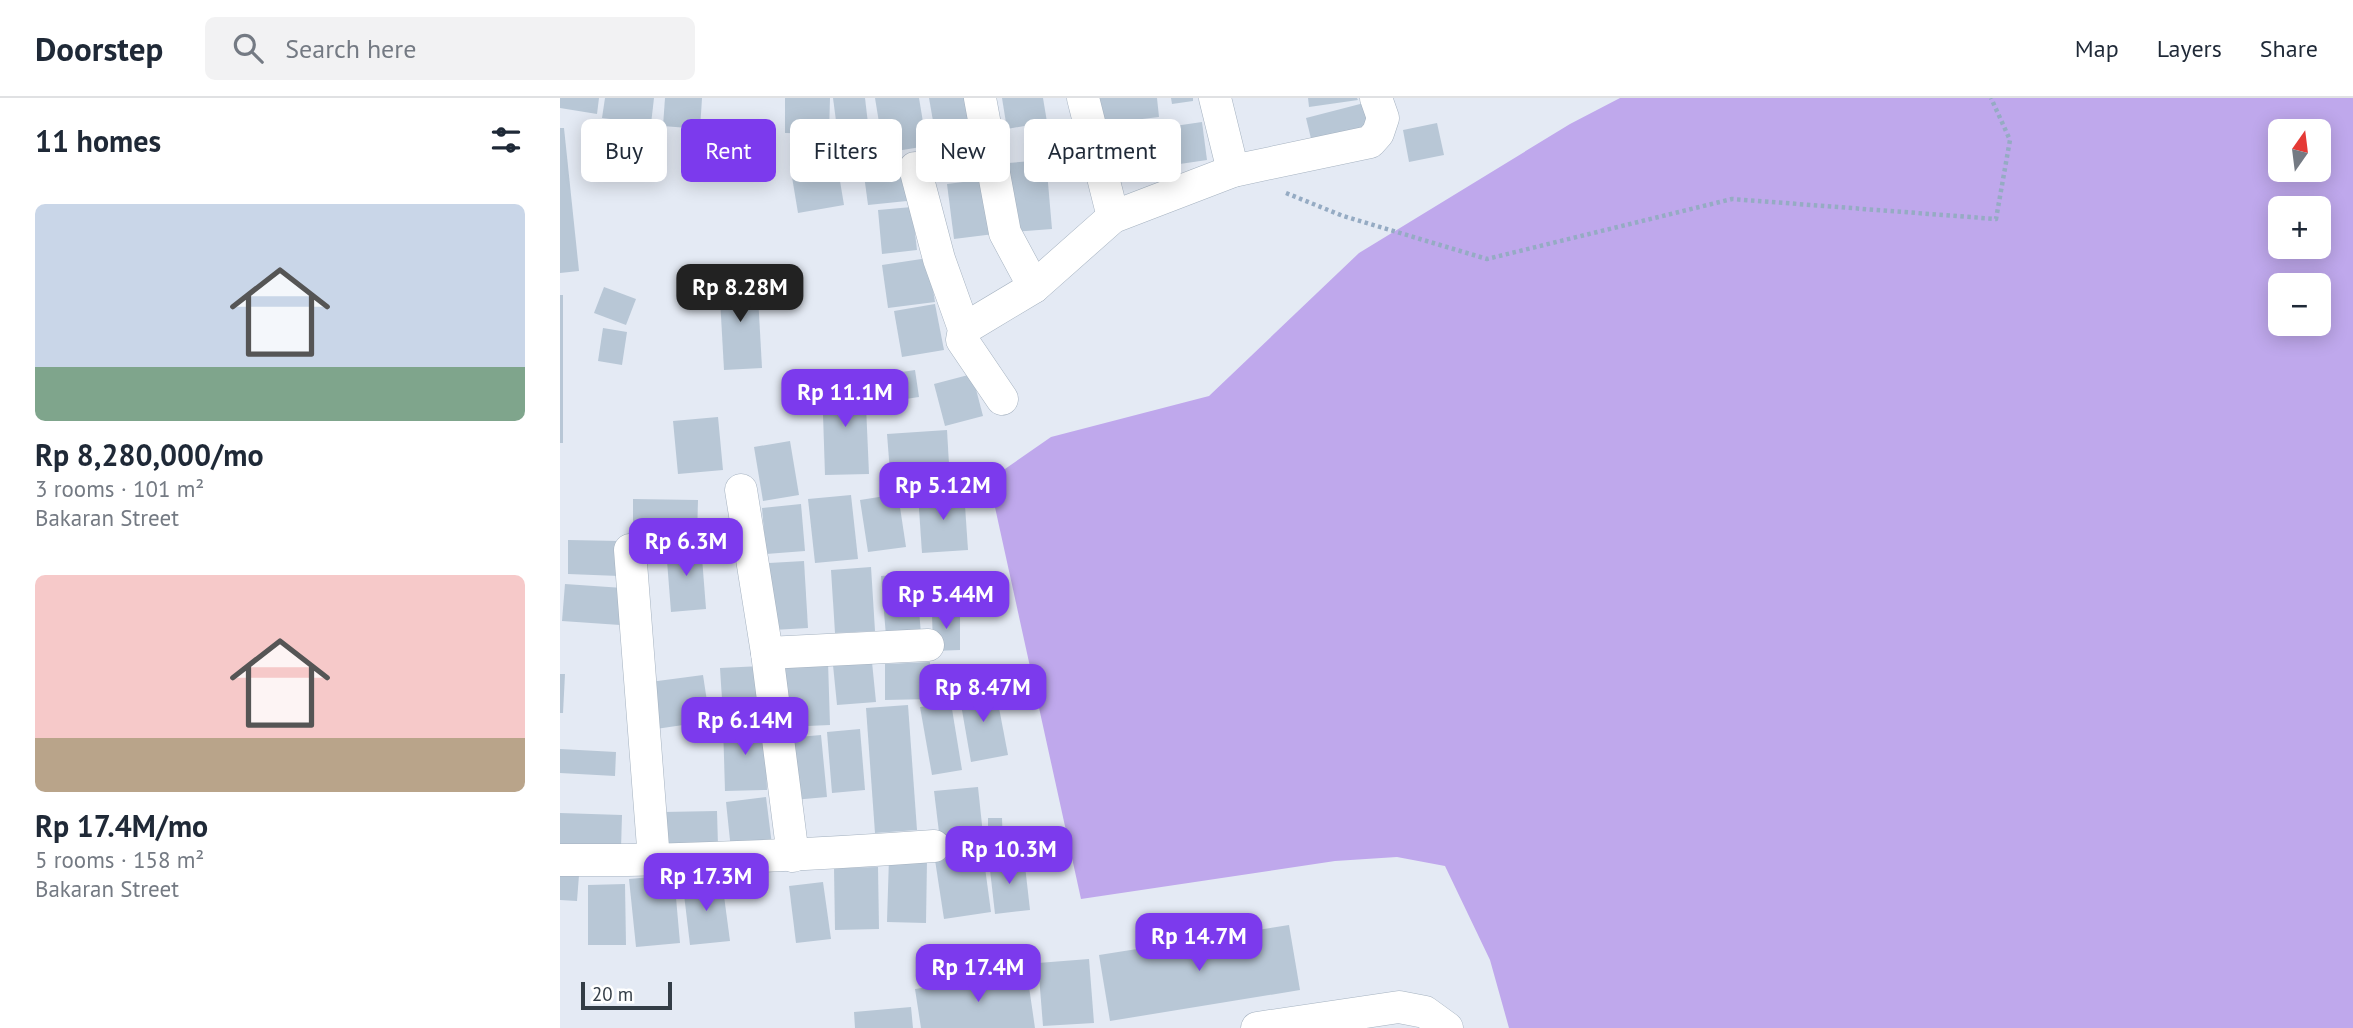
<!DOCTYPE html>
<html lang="en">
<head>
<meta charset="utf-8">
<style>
  :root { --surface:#fff; --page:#f2f2f3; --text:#1f2937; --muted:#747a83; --line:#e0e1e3; --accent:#7c3aed }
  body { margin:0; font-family:"PT Sans",sans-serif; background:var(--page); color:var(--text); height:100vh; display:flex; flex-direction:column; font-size:26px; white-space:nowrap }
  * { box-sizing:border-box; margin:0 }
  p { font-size:23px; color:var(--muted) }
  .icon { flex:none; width:38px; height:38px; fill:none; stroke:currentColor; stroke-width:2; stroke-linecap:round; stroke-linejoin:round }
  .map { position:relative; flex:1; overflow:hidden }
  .panel { display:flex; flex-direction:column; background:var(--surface); width:560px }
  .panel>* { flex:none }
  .guide { position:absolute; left:21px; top:21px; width:665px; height:63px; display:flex; gap:14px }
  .needle { width:46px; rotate:14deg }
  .fabs { position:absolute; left:1708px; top:21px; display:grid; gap:14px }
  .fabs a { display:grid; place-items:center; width:63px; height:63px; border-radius:10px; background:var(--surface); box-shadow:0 4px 18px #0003; font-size:35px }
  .scale { position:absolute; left:21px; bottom:18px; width:91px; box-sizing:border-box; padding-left:7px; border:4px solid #333d46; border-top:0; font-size:19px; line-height:24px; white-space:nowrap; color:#333d46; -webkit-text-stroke:5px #fff; paint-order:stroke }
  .price { position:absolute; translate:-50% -60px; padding:0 16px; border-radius:14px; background:var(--accent); color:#fff; font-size:23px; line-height:46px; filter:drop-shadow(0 2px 4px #0008) }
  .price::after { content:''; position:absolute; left:50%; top:42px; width:21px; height:16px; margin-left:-10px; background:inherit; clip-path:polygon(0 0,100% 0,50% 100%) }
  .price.on { background:#222; color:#fff }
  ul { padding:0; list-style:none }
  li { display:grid; align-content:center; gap:14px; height:371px; padding:0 35px }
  li span { display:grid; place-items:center; height:217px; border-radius:10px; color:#555 }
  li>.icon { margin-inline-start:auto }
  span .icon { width:126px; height:126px; fill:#fffc; stroke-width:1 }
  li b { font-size:30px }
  h2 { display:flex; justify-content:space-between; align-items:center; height:84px; padding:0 35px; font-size:30px }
  .chip { padding:0 24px; border-radius:10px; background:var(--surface); box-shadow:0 4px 18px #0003; font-size:24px; line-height:63px }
  .chip.on { background:var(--accent); color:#fff }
  header { display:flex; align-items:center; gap:42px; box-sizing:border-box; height:98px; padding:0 35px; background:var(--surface); border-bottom:2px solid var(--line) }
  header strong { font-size:33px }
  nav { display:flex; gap:38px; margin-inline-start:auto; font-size:24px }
  .search { width:490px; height:63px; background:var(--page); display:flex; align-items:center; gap:18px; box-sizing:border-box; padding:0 24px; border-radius:10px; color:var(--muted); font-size:26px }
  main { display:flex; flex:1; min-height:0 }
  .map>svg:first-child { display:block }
  .green { fill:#bfa8ec; fill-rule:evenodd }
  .building { fill:#b8c7d6 }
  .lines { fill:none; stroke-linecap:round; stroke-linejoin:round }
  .minor-casing { stroke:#a5b2c0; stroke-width:33 }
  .path { stroke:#95abc3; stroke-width:4.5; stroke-dasharray:3.5 3.5; stroke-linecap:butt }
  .minor { stroke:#fff; stroke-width:32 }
</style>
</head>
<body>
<header>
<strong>Doorstep</strong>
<div class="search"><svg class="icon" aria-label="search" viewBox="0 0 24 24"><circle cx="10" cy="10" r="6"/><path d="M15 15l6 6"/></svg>Search here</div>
<nav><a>Map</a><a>Layers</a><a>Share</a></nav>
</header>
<main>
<section class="panel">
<h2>11 homes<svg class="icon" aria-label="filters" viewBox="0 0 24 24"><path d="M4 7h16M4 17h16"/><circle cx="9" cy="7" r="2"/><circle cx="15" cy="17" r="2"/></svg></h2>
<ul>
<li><span style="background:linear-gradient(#c9d6e8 75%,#7fa58c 0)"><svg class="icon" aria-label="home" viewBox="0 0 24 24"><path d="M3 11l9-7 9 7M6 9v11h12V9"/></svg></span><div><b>Rp 8,280,000/mo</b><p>3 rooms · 101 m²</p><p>Bakaran Street</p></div></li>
<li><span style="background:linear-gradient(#f6c9c9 75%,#b9a48a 0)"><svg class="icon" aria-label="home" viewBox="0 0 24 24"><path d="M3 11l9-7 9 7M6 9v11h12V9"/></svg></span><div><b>Rp 17.4M/mo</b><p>5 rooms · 158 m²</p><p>Bakaran Street</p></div></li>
</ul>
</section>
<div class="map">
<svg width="1793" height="930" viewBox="0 0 1793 930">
  <rect width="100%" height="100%" fill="#e4eaf4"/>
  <!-- green -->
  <path class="green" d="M1060 0H1793V930H949L930 862 885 768 837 759 775 763 521 801 429 382 491 339 649 298 799 155 1010 26ZM1720 33H1759V72H1720ZM1720 110H1759V149H1720ZM1720 187H1759V226H1720Z"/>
  <!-- building -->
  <g class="building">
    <path d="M0 0H39L37 16 0 10Z"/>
    <path d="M45 0H94L91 26 42 20Z"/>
    <path d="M105 0H142L140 31 103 28Z"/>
    <path d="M225 0H270L269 36 225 35Z"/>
    <path d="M273 0H305L309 34 278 38Z"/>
    <path d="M315 0H359L367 48 324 55Z"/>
    <path d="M369 0H405L415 57 380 63Z"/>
    <path d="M442 0H483L487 24 447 31Z"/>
    <path d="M537 0H597L599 19 541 26Z"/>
    <path d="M611 0H633V3L612 6Z"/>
    <path d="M748 0H797L798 2 749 9Z"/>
    <path d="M804 5 812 38 754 53 746 20Z"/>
    <path d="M642 24 647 62 552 76 546 38Z"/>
    <path d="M877 25 884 57 849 64 843 32Z"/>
    <path d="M0 30H4L19 173 0 175Z"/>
    <path d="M341 56 347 103 308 107 302 62Z"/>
    <path d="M486 62 492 131 454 134 448 65Z"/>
    <path d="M277 65 284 107 238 115 231 73Z"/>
    <path d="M427 81 434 136 394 141 387 86Z"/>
    <path d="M352 109 357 152 322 156 318 112Z"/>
    <path d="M368 160 375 204 328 210 322 167Z"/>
    <path d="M197 180 202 270 164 272 159 182Z"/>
    <path d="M44 189 76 201 66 227 34 215Z"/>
    <rect x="0" y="197" width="3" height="148"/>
    <path d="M375 206 384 252 342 259 334 213Z"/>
    <path d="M43 230 67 234 62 267 38 263Z"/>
    <path d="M355 272 359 299 319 305 315 278Z"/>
    <path d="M412 276 423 318 385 328 374 286Z"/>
    <path d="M305 285 309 376 265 377 262 286Z"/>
    <path d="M158 319 163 372 118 376 113 323Z"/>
    <path d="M387 332 390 384 331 387 327 336Z"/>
    <path d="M230 343 239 397 203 403 194 349Z"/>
    <path d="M404 393 408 452 362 455 358 396Z"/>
    <path d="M338 396 346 449 308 454 300 402Z"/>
    <path d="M291 397 298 461 255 465 248 401Z"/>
    <path d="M73 401 138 402 137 439 73 438Z"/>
    <path d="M241 406 245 453 206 456 202 410Z"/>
    <path d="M8 442 60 443 59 478 8 476Z"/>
    <path d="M141 447 146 511 111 514 106 450Z"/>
    <path d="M244 463 248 530 213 532 209 465Z"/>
    <path d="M311 469 315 533 275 535 271 472Z"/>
    <path d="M356 476 361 536 326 538 321 478Z"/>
    <path d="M5 486 63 490 60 527 2 523Z"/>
    <path d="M372 514H400V552L373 553Z"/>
    <path d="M268 564 270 627 225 629 223 565Z"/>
    <path d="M312 564 316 604 277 607 273 567Z"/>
    <path d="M370 564 371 601 325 602V566Z"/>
    <path d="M202 568 205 615 163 617 160 570Z"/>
    <path d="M0 576H5L3 615H0Z"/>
    <path d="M143 577 150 623 96 631 90 584Z"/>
    <path d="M435 589 448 657 411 664 399 595Z"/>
    <path d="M391 605 402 672 372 677 360 609Z"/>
    <path d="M348 607 357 732 315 735 306 610Z"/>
    <path d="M205 624 207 692 165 693 163 626Z"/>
    <path d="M300 631 305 692 272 695 267 634Z"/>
    <path d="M261 637 267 699 233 702 227 640Z"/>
    <path d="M0 651 56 654 55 678 0 675Z"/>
    <path d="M418 689 424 746 381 751 374 693Z"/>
    <path d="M206 699 212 747 171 752 166 704Z"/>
    <path d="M157 713 158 748 104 749 103 714Z"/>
    <path d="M0 715 62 717 61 751 0 749Z"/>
    <path d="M428 720H442L443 746H428Z"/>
    <path d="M423 755 431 814 384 821 375 762Z"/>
    <path d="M329 759 367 761 366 825 327 824Z"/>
    <path d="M464 759 470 812 435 816 429 763Z"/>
    <path d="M318 769 319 831 275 832 274 770Z"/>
    <path d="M0 775 19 777 17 803 0 802Z"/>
    <path d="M114 777 120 845 76 849 69 781Z"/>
    <path d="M162 783 170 843 130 847 123 788Z"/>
    <path d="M263 784 271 841 236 845 229 788Z"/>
    <path d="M65 786 66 847H28V787Z"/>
    <path d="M729 827 740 892 550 923 539 857Z"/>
    <path d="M529 861 534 925 483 928 478 865Z"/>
    <path d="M467 875 475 930H361L355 891Z"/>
    <path d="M351 909 353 930H295L294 914Z"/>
  </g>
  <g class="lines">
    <!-- minor casing -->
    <g class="minor-casing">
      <g id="minor">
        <path d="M420 0 445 135 474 189"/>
        <path d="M523 0 553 119"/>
        <path d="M655 0 673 73"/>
        <path d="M355 70 379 161 404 231 402 242 442 301"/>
        <path d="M404 231 474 189 553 119 673 73 810 44 818 35 823 20 816 0"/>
        <path d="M181 392 207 555 233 758"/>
        <path d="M70 452 94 762"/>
        <path d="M207 555 368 547"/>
        <path d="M0 762C125 763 249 757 374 748"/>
        <path d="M697 930 839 909 865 914 887 930"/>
      </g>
    </g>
    <!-- path -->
    <path class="path" d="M726 95 783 118 927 161 1172 101 1436 121 1450 42 1431 0"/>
    <!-- minor -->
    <use href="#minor" class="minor"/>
  </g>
</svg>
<div class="fabs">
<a><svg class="needle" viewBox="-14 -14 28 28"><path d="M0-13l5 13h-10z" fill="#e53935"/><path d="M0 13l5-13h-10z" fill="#747a83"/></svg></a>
<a>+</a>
<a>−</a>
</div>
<div class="scale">20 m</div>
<b class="price on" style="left:180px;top:226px">Rp 8.28M</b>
<b class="price" style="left:285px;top:331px">Rp 11.1M</b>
<b class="price" style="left:383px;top:424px">Rp 5.12M</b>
<b class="price" style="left:126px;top:480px">Rp 6.3M</b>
<b class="price" style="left:386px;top:533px">Rp 5.44M</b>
<b class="price" style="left:423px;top:626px">Rp 8.47M</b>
<b class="price" style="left:185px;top:659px">Rp 6.14M</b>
<b class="price" style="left:449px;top:788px">Rp 10.3M</b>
<b class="price" style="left:146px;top:815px">Rp 17.3M</b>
<b class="price" style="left:639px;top:875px">Rp 14.7M</b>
<b class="price" style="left:418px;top:906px">Rp 17.4M</b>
<div class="guide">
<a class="chip">Buy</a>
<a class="chip on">Rent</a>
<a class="chip">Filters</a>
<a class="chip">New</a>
<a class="chip">Apartment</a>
</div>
</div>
</main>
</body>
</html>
